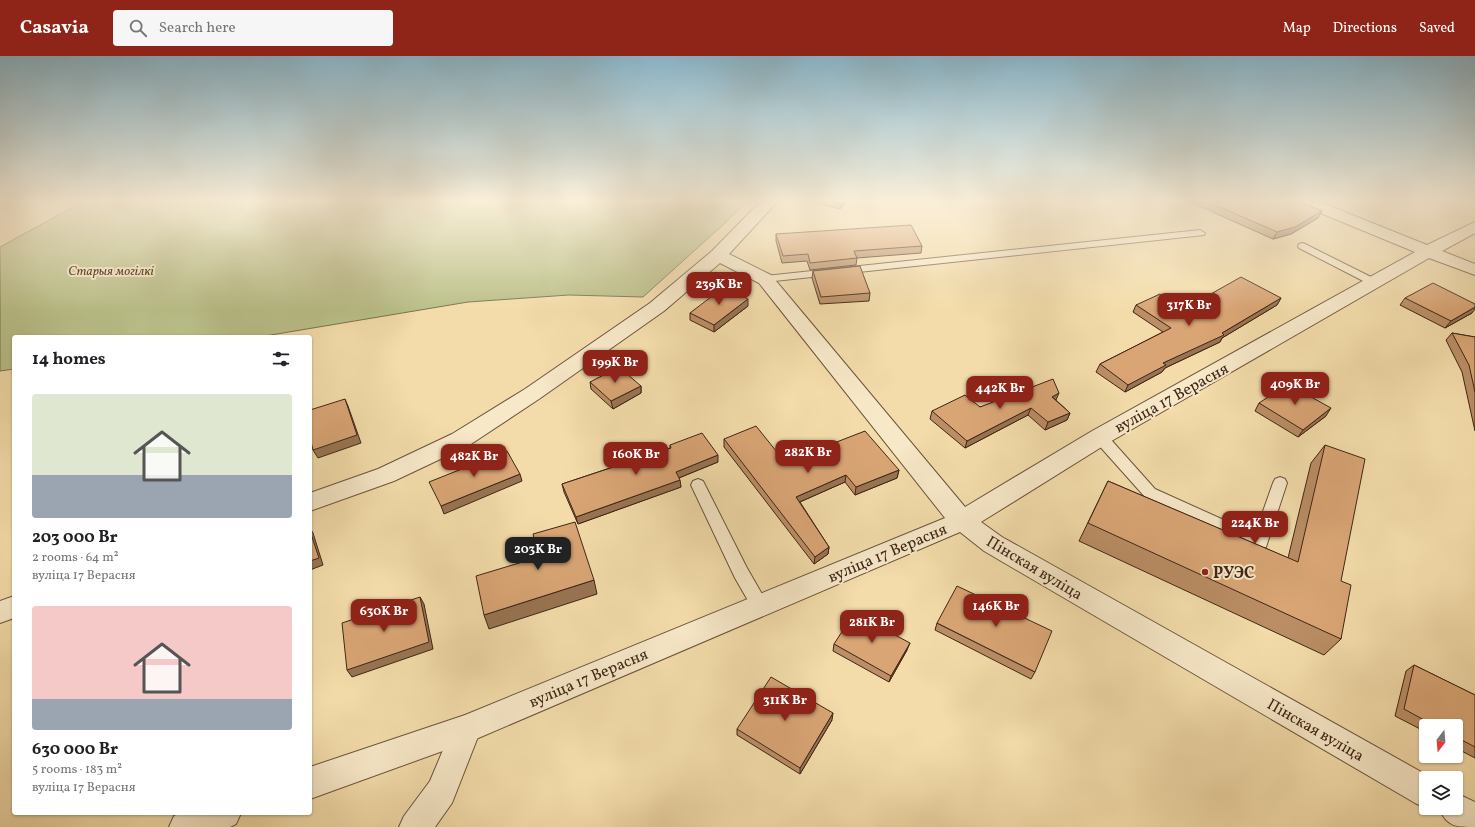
<!DOCTYPE html>
<html lang="en">
<head>
<meta charset="utf-8">
<style>
  :root { --surface:#fff; --page:#f6f6f6; --text:#202124; --muted:#757577; --accent:#8f2418 }
  body { margin:0; font-family:Vollkorn,serif; background:var(--page); color:var(--text); height:100vh; display:flex; flex-direction:column; font-size:15px; white-space:nowrap }
  * { box-sizing:border-box; margin:0 }
  p { font-size:13px; color:var(--muted) }
  .icon { flex:none; width:22px; height:22px; fill:none; stroke:currentColor; stroke-width:2; stroke-linecap:round; stroke-linejoin:round }
  .map { position:relative; flex:1; overflow:hidden }
  .details { position:absolute; left:12px; top:279px; width:300px; height:480px; display:flex; flex-direction:column; background:var(--surface); border-radius:4px; box-shadow:0 1px 3px #0004 }
  .details>* { flex:none }
  .needle { width:26px; rotate:196deg }
  .tools { position:absolute; left:1419px; top:663px; display:grid; gap:8px }
  .tools a { display:grid; place-items:center; width:44px; height:44px; border-radius:4px; background:var(--surface); box-shadow:0 1px 3px #0004; font-size:20px }
  .price { position:absolute; translate:-50% -34px; padding:0 9px; border-radius:8px; background:var(--accent); color:#fff; font-size:13px; line-height:26px; filter:drop-shadow(0 1px 2px #0008) }
  .price::after { content:''; position:absolute; left:50%; top:24px; width:12px; height:9px; margin-left:-6px; background:inherit; clip-path:polygon(0 0,100% 0,50% 100%) }
  .price.active { background:#222; color:#fff }
  ul { padding:0; list-style:none }
  li { display:grid; align-content:center; gap:8px; height:212px; padding:0 20px }
  li span { display:grid; place-items:center; height:124px; border-radius:4px; color:#555 }
  li>.icon { margin-inline-start:auto }
  span .icon { width:72px; height:72px; fill:#fffc; stroke-width:1 }
  li b { font-size:17px }
  h2 { display:flex; justify-content:space-between; align-items:center; height:48px; padding:0 20px; font-size:17px }
  header { display:flex; align-items:center; gap:24px; box-sizing:border-box; height:56px; padding:0 20px; background:var(--accent); color:#fff }
  header strong { font-size:19px }
  nav { display:flex; gap:22px; margin-inline-start:auto; font-size:14px }
  .search { width:280px; height:36px; background:var(--page); display:flex; align-items:center; gap:10px; box-sizing:border-box; padding:0 14px; border-radius:4px; color:var(--muted); font-size:15px }
  .map>svg:first-child { display:block }
  .green { fill:#bac089; stroke:#7c7250 }
  .lines { fill:none; stroke-linecap:round; stroke-linejoin:round }
  .service-casing { stroke:#6b533c; stroke-width:2 }
  .minor-casing { stroke:#6b533c; stroke-width:2 }
  .tertiary-casing { stroke:#6b533c; stroke-width:2 }
  .service { fill:#f7e8c8; fill-rule:evenodd }
  .minor { fill:#f7e8c8; fill-rule:evenodd }
  .tertiary { fill:#f7e8c8; fill-rule:evenodd }
  .wall { fill:#bb8e65; stroke:#3e2517 }
  .shaded-wall { fill:#987452; stroke:#3e2517 }
  .building { fill:#d9a575; stroke:#3e2517 }
  .poi-dot { fill:#8f2418; stroke:#f7e8c8; stroke-width:1.5 }
  .labels { text-anchor:middle; stroke-width:4; stroke-linejoin:round; paint-order:stroke }
  .far-park-label { font-size:13px; font-style:italic; fill:#5d4c34; stroke:#f7e8c8 }
  .street-label { font-size:16px; fill:#3e2517; stroke:#f7e8c8 }
  .poi-label { font-size:16px; font-weight:bold; fill:#3e2517; stroke:#f7e8c8; text-anchor:start }
</style>
</head>
<body>
<header>
<strong>Casavia</strong>
<div class="search"><svg class="icon" aria-label="search" viewBox="0 0 24 24"><circle cx="10" cy="10" r="6"/><path d="M15 15l6 6"/></svg>Search here</div>
<nav><a>Map</a><a>Directions</a><a>Saved</a></nav>
</header>
<div class="map">
<svg width="1475" height="771" viewBox="0 0 1475 771">
  <rect width="100%" height="100%" fill="#f3dcaa"/>
  <filter id="stains"><feTurbulence type="fractalNoise" baseFrequency=".005" numOctaves="4"/><feColorMatrix values="0 0 0 0 .2 0 0 0 0 .09 0 0 0 0 .02 0 0 0 .5 -.17"/></filter>
  <radialGradient id="worn" r=".72"><stop offset=".6" stop-color="#630" stop-opacity="0"/><stop offset="1" stop-color="#630" stop-opacity=".3"/></radialGradient>
  <!-- green -->
  <path class="green" d="M82 146H746L725 167 643 241 569 239 468 246 259 281H14V313L0 315V191Z"/>
  <g class="lines">
    <!-- service casing -->
    <g class="service-casing">
      <g id="service">
        <path d="M1200 174 1205 177 1204 179 765 226 759 223 765 220Z"/>
        <path d="M1303 187 1379 225 1381 227 1375 230 1371 229 1299 192 1298 190 1299 188Z"/>
        <path d="M1100 376 1105 377 1155 433 1255 478 1273 427 1275 423 1280 421 1285 423 1287 427 1266 491 1260 493 1254 491 1145 441 1095 385 1093 381 1095 377Z"/>
        <path d="M698 423 703 425 747 512 766 545 768 550 766 555 760 557 754 555 735 522 691 429 693 425Z"/>
      </g>
    </g>
    <!-- minor casing -->
    <g class="minor-casing">
      <path id="minor" d="M466 659 476 663 481 673 452 747 435 771H399L404 760 430 725 456 663Z"/>
    </g>
    <!-- tertiary casing -->
    <g class="tertiary-casing">
      <g id="tertiary">
        <path d="M760 146H777L729 198 771 219 965 451 1092 375 1415 196 1301 149 1299 146H1320L1427 189 1475 166V177L1442 195 1475 208V219L1429 202 1108 387 981 466 1002 481 1432 722H1426V752L1415 747 984 495 960 476 476 683 310 743V711L465 659 945 462 759 227 720 207 664 255 539 343 468 390 394 425 310 455V437L378 413 452 378 525 333 650 247 712 195Z"/>
        <path d="M14 540V562L0 567V545Z"/>
        <path d="M1456 737 1475 746V771C1456 771 1447 771 1439 752H1456Z"/>
        <path d="M180 757H241L236 768 230 771H169L174 760Z"/>
      </g>
    </g>
    <!-- service -->
    <use href="#service" class="service"/>
    <!-- minor -->
    <use href="#minor" class="minor"/>
    <!-- tertiary -->
    <use href="#tertiary" class="tertiary"/>
  </g>
  <!-- wall -->
  <g class="wall">
    <path d="M813 146H846L840 153Z"/>
    <path d="M1190 146H1300L1322 155 1318 162 1291 178 1273 183Z"/>
    <path d="M776 178 922 190 921 197 857 202 856 209 810 214 807 205 782 207 776 185Z"/>
    <path d="M813 215 870 237 869 245 820 248 812 222Z"/>
    <path d="M1281 242 1277 249 1222 282 1220 286 1165 312 1162 316 1125 336 1096 316 1100 308 1163 276 1133 256 1136 249 1184 253Z"/>
    <path d="M1405 242 1472 257 1445 272 1400 249Z"/>
    <path d="M748 250 714 276 690 264V257Z"/>
    <path d="M1452 277 1475 281V375L1462 316 1446 284Z"/>
    <path d="M590 326 641 330V337L613 353 591 333Z"/>
    <path d="M1056 344 1070 357 1067 364 1045 374 1028 359 965 392 930 363 932 355Z"/>
    <path d="M1259 347 1326 360 1298 381 1255 355Z"/>
    <path d="M724 383 785 406 899 414 897 422 855 439 845 426 800 446 829 491 828 498 814 508 724 391Z"/>
    <path d="M670 389 718 406 679 422 681 431 578 468 564 436 562 428 670 392Z"/>
    <path d="M1325 389 1341 583 1324 599 1079 485 1108 425 1288 502 1311 407Z"/>
    <path d="M937 567 1035 616 1031 623 935 574Z"/>
    <path d="M834 588 907 594 889 626 833 595Z"/>
    <path d="M1414 609 1475 639V702L1456 692V670H1426V676L1395 660 1406 615Z"/>
    <path d="M832 664 800 718 737 679V673Z"/>
  </g>
  <!-- shaded-wall -->
  <g class="shaded-wall">
    <path d="M840 146H846L840 153Z"/>
    <path d="M1322 155 1318 162 1291 178 1273 183 1277 176Z"/>
    <path d="M1281 242 1277 249 1222 282 1220 286 1165 312 1162 316 1125 336 1128 329 1163 307 1222 277Z"/>
    <path d="M748 243V250L714 276V269Z"/>
    <path d="M1475 251V253L1472 257 1445 272 1451 265Z"/>
    <path d="M641 330V337L613 353 611 345Z"/>
    <path d="M1059 337 1056 344 1052 341Z"/>
    <path d="M345 343 348 350 361 387 318 402 313 394Z"/>
    <path d="M1031 352 1028 359 965 392 967 385Z"/>
    <path d="M1331 352 1326 360 1298 381 1303 374Z"/>
    <path d="M1070 357 1067 364 1045 374 1048 366Z"/>
    <path d="M718 399V406L676 423V416Z"/>
    <path d="M899 414 897 422 855 439 856 431Z"/>
    <path d="M520 418 522 425 444 458 441 450Z"/>
    <path d="M846 419 845 426 795 448 796 441Z"/>
    <path d="M680 424 681 431 578 468 576 461Z"/>
    <path d="M310 472 313 477 323 509 310 514Z"/>
    <path d="M829 491 828 498 814 508 815 501Z"/>
    <path d="M594 524 597 538 489 573 484 559Z"/>
    <path d="M420 541 424 548 433 593 352 621 347 614Z"/>
    <path d="M910 587 907 594 889 626 891 620Z"/>
    <path d="M833 657 832 664 800 718V712Z"/>
  </g>
  <!-- building -->
  <g class="building">
    <path d="M1208 146H1300L1322 155 1295 171 1277 176Z"/>
    <path d="M911 169 922 190 854 195 857 202 810 207 808 198 783 200 776 178Z"/>
    <path d="M860 210 870 237 821 241 813 215Z"/>
    <path d="M1241 221 1281 242 1222 277 1224 279 1163 307 1166 309 1128 329 1100 308 1171 272 1136 249 1160 238 1184 253Z"/>
    <path d="M1433 227 1475 248V251L1451 265 1405 242Z"/>
    <path d="M724 231 748 243 714 269 690 257Z"/>
    <path d="M1452 277 1475 281V336L1469 309Z"/>
    <path d="M619 311 641 330 611 345 590 326Z"/>
    <path d="M1053 323 1059 337 1052 341 1070 357 1048 366 1031 352 967 385 932 355 965 339 980 351Z"/>
    <path d="M1288 328 1331 352 1303 374 1259 347Z"/>
    <path d="M345 343 357 379 313 394 310 382V354Z"/>
    <path d="M756 370 785 406 865 375 899 414 856 431 846 419 796 441 829 491 815 501 724 383Z"/>
    <path d="M702 377 718 399 676 416 680 424 576 461 562 428 671 392 670 389Z"/>
    <path d="M1325 389 1365 403 1341 525 1351 529 1341 583 1088 467 1108 425 1298 506Z"/>
    <path d="M507 395 520 418 441 450 429 426Z"/>
    <path d="M575 466 594 524 484 559 476 520 539 501 533 478Z"/>
    <path d="M310 475 319 502 310 505Z"/>
    <path d="M957 530 1052 575 1035 616 937 567Z"/>
    <path d="M420 541 429 586 347 614 342 567Z"/>
    <path d="M854 557 910 587 891 620 834 588Z"/>
    <path d="M1414 609 1475 639V691L1456 681V670H1435L1404 653Z"/>
    <path d="M771 621 833 657 800 712 737 673Z"/>
  </g>
  <!-- sky -->
  <linearGradient id="sky" x2="0" y2="1"><stop stop-color="#8ab7cc"/><stop offset="0.57" stop-color="#faefd9"/><stop offset="1" stop-color="#faefd9" stop-opacity="0"/></linearGradient>
  <rect width="1475" height="254" fill="url(#sky)"/>
  <!-- markers -->
  <circle class="poi-dot" cx="1205" cy="516" r="4"/>
  <g class="labels">
    <!-- far-park labels -->
    <g class="far-park-label">
      <text x="111" y="219">Старыя могілкі</text>
    </g>
    <!-- street labels -->
    <g class="street-label">
      <text transform="translate(1171 341) rotate(-29)" y="6">вуліца 17 Верасня</text>
      <text transform="translate(887 496) rotate(-23)" y="6">вуліца 17 Верасня</text>
      <text transform="translate(1035 511) rotate(31)" y="6">Пінская вуліца</text>
      <text transform="translate(588 621) rotate(-23)" y="6">вуліца 17 Верасня</text>
      <text transform="translate(1316 673) rotate(30)" y="6">Пінская вуліца</text>
    </g>
    <!-- poi labels -->
    <g class="poi-label">
      <text x="1213" y="522">РУЭС</text>
    </g>
  </g>
  <rect width="100%" height="100%" filter="url(#stains)"/>
  <rect width="100%" height="100%" fill="url(#worn)"/>
</svg>
<div class="tools">
<a><svg class="needle" viewBox="-14 -14 28 28"><path d="M0-13l5 13h-10z" fill="#e53935"/><path d="M0 13l5-13h-10z" fill="#757577"/></svg></a>
<a><svg class="icon" aria-label="layers" viewBox="0 0 24 24"><path d="M12 4l9 5-9 5-9-5zM3 14l9 5 9-5"/></svg></a>
</div>
<b class="price" style="left:719px;top:250px">239K Br</b>
<b class="price" style="left:1189px;top:271px">317K Br</b>
<b class="price" style="left:615px;top:328px">199K Br</b>
<b class="price" style="left:1295px;top:350px">409K Br</b>
<b class="price" style="left:1000px;top:354px">442K Br</b>
<b class="price" style="left:808px;top:418px">282K Br</b>
<b class="price" style="left:636px;top:420px">160K Br</b>
<b class="price" style="left:474px;top:422px">482K Br</b>
<b class="price" style="left:1255px;top:489px">224K Br</b>
<b class="price active" style="left:538px;top:515px">203K Br</b>
<b class="price" style="left:996px;top:572px">146K Br</b>
<b class="price" style="left:384px;top:577px">630K Br</b>
<b class="price" style="left:872px;top:588px">281K Br</b>
<b class="price" style="left:785px;top:666px">311K Br</b>
<section class="details">
<h2>14 homes<svg class="icon" aria-label="filters" viewBox="0 0 24 24"><path d="M4 7h16M4 17h16"/><circle cx="9" cy="7" r="2"/><circle cx="15" cy="17" r="2"/></svg></h2>
<ul>
<li><span style="background:linear-gradient(#dfe7d0 65%,#9aa5b1 0)"><svg class="icon" aria-label="home" viewBox="0 0 24 24"><path d="M3 11l9-7 9 7M6 9v11h12V9"/></svg></span><div><b>203 000 Br</b><p>2 rooms · 64 m²</p><p>вуліца 17 Верасня</p></div></li>
<li><span style="background:linear-gradient(#f6c9c9 75%,#9aa5b1 0)"><svg class="icon" aria-label="home" viewBox="0 0 24 24"><path d="M3 11l9-7 9 7M6 9v11h12V9"/></svg></span><div><b>630 000 Br</b><p>5 rooms · 183 m²</p><p>вуліца 17 Верасня</p></div></li>
</ul>
</section>
</div>
</body>
</html>
